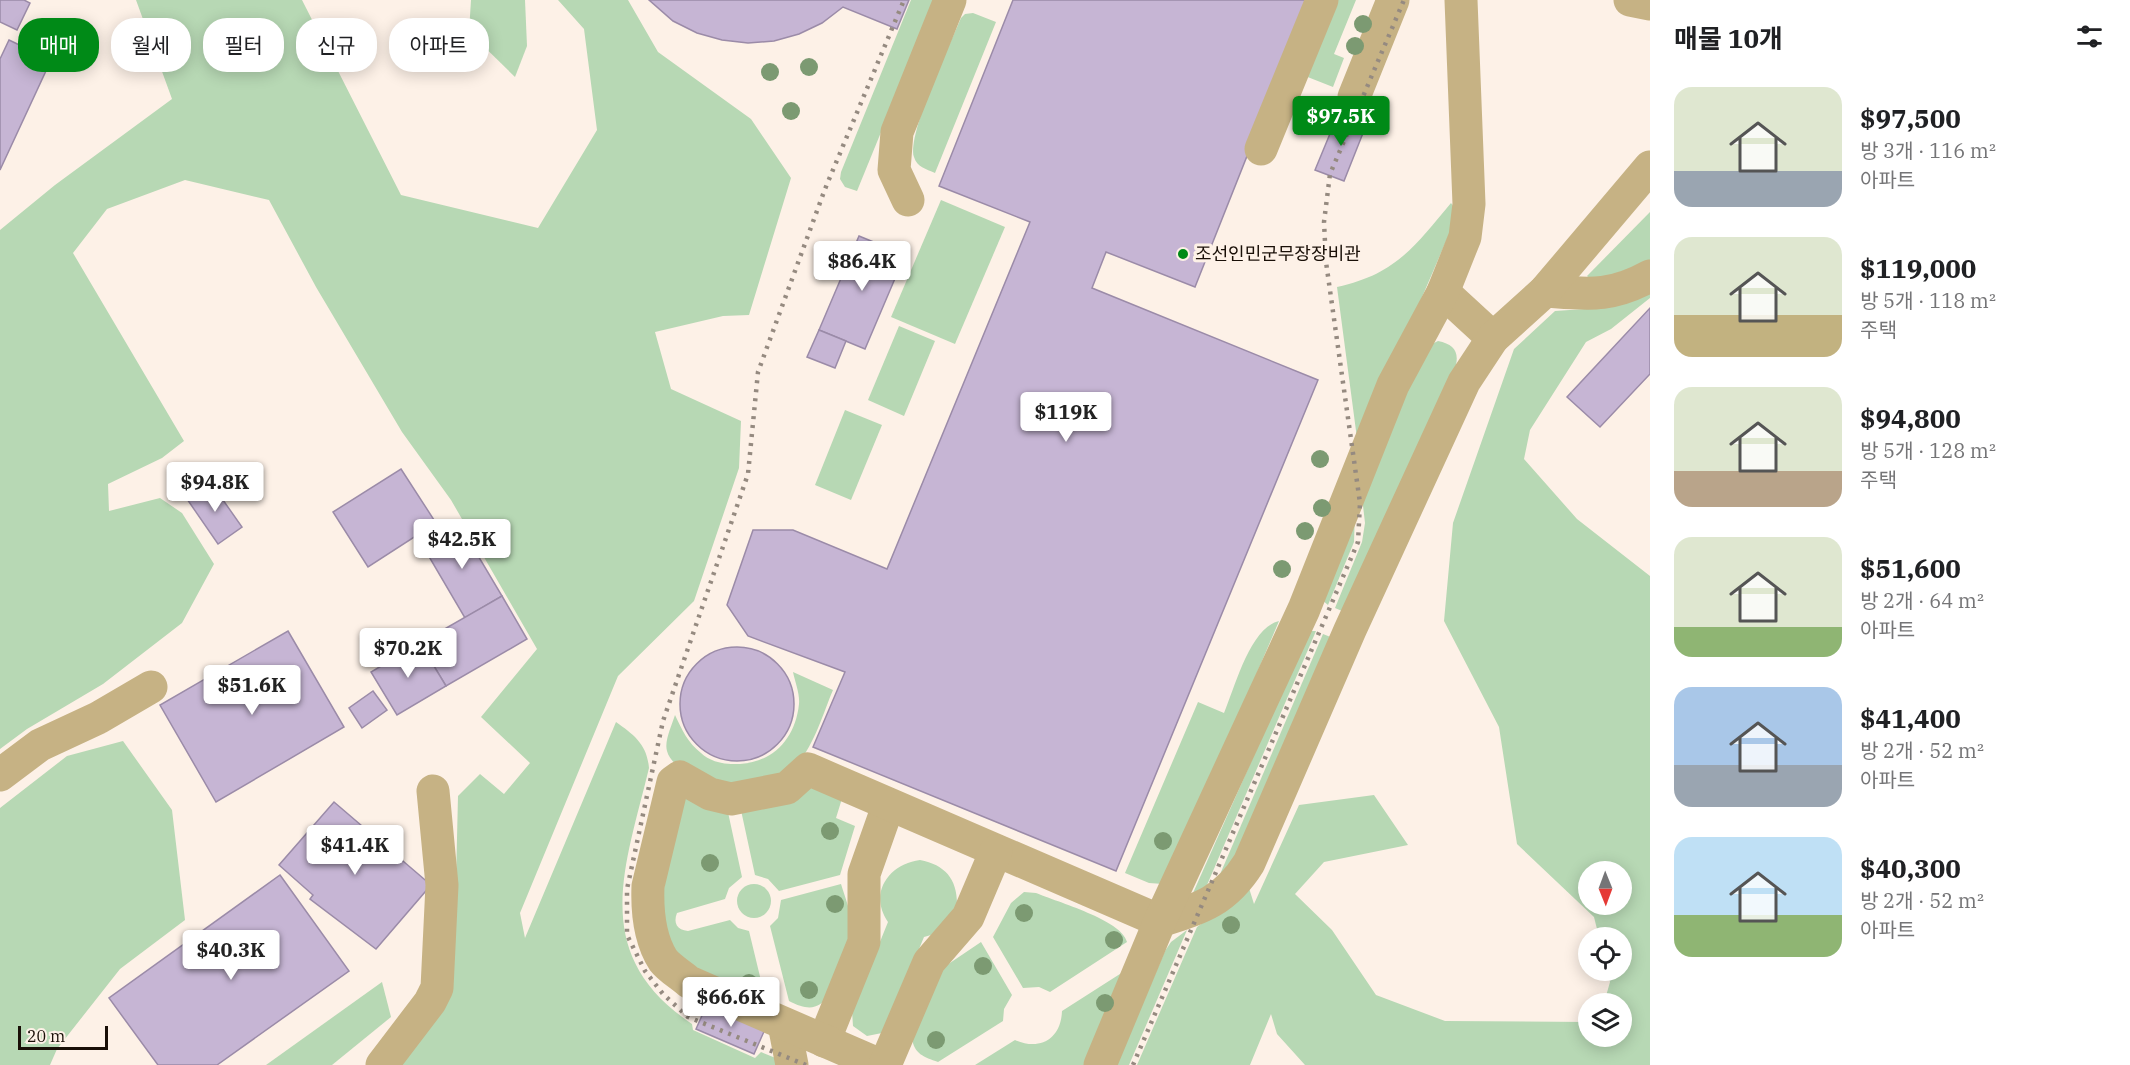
<!DOCTYPE html>
<html lang="ko">
<head>
<meta charset="utf-8">
<style>
  :root { --surface:#fff; --page:#f2f2f2; --text:#202124; --muted:#757577; --accent:#008a17 }
  body { margin:0; font-family:"IBM Plex Serif","Noto Sans KR",serif; background:var(--page); color:var(--text); height:100vh; display:flex; flex-direction:column; font-size:22px; white-space:nowrap }
  * { box-sizing:border-box; margin:0 }
  p { font-size:20px; color:var(--muted) }
  .icon { flex:none; width:33px; height:33px; fill:none; stroke:currentColor; stroke-width:2; stroke-linecap:round; stroke-linejoin:round }
  .map { position:relative; flex:1; overflow:hidden }
  .details { display:flex; flex-direction:column; background:var(--surface); width:480px }
  .details>* { flex:none }
  .top-card { position:absolute; left:18px; top:18px; width:570px; height:54px; display:flex; gap:12px }
  .needle { width:39px; rotate:179deg }
  .fabs { position:absolute; left:1578px; top:861px; display:grid; gap:12px }
  .fabs a { display:grid; place-items:center; width:54px; height:54px; border-radius:50%; background:var(--surface); box-shadow:0 3px 15px #0003; font-size:30px }
  .scale { position:absolute; left:18px; bottom:15px; width:90px; box-sizing:border-box; padding-left:6px; border:3px solid #190f07; border-top:0; font-size:16px; line-height:21px; white-space:nowrap; color:#190f07; -webkit-text-stroke:4px #fdf1e7; paint-order:stroke }
  .price { position:absolute; translate:-50% -51px; padding:0 14px; border-radius:6px; background:#fff; color:#222; font-size:20px; line-height:39px; filter:drop-shadow(0 2px 3px #0008) }
  .price::after { content:''; position:absolute; left:50%; top:36px; width:18px; height:14px; margin-left:-9px; background:inherit; clip-path:polygon(0 0,100% 0,50% 100%) }
  .price.active { background:var(--accent); color:#fff }
  ul { padding:0; list-style:none }
  li { display:flex; align-items:center; gap:18px; height:150px; padding:0 24px }
  li span { display:grid; place-items:center; flex:none; width:168px; height:120px; border-radius:18px; color:#555 }
  li>.icon { margin-inline-start:auto }
  span .icon { width:72px; height:72px; fill:#fffc; stroke-width:1 }
  li b { font-size:26px }
  h2 { display:flex; justify-content:space-between; align-items:center; height:72px; padding:0 24px; font-size:26px }
  .chip { padding:0 21px; border-radius:24px; background:var(--surface); box-shadow:0 3px 15px #0003; font-size:21px; line-height:54px }
  .chip.active { background:var(--accent); color:#fff }
  main { display:flex; flex:1; min-height:0 }
  .map>svg:first-child { display:block }
  .green { fill:#b7d8b4; fill-rule:evenodd }
  .building { fill:#c6b5d4; stroke:#9b8ba8; stroke-width:1.5 }
  .lines { fill:none; stroke-linecap:round; stroke-linejoin:round }
  .minor { stroke:#c6b284; stroke-width:33 }
  .rail { stroke:#958a80; stroke-width:4.5; stroke-dasharray:3 6; stroke-linecap:butt }
  .tree { fill:#7c9a72 }
  .poi-dot { fill:#008a17; stroke:#fdf1e7; stroke-width:2 }
  .labels { text-anchor:middle; stroke-width:6; stroke-linejoin:round; paint-order:stroke }
  .poi-label { font-size:18px; fill:#190f07; stroke:#fdf1e7; text-anchor:start }
</style>
</head>
<body>
<main>
<div class="map">
<svg width="1650" height="1065" viewBox="0 0 1650 1065">
  <rect width="100%" height="100%" fill="#fdf1e7"/>
  <!-- green -->
  <g class="green">
    <path d="M136 0H302L401 195 538 228 597 130 584 29 558 0H628L658 52 751 119 791 178 749 315 723 316 655 332 671 389 741 421 739 468 694 601 618 676 520 913 525 938 616 722C634 735 647 744 649 768 625 868 588 954 692 1024L693 1030 755 1058 761 1052 778 1059 780 1065H390L430 1016 456 880 458 796 480 774 504 794 530 763 481 717 537 649 451 500 402 432 316 287 269 200 185 180 107 209 73 253 184 441 162 458 108 484 109 511 160 498 182 513 214 564 182 623 103 684 27 729 0 749V230L55 185 172 99Z"/>
    <path d="M471 0H525L527 46 515 77 469 32Z"/>
    <path d="M911 0H935L857 191 845 187 840 179 841 172Z"/>
    <path d="M1330 0H1356L1334 54 1344 58 1333 87 1300 74Z"/>
    <path d="M973 13 996 22 935 173C926 169 917 167 914 157 907 134 950 44 961 18L965 14Z"/>
    <path d="M941 200 1005 227 955 344 891 317Z"/>
    <path d="M1451 203 1455 209 1453 225 1358 446 1337 287C1396 274 1414 247 1451 203Z"/>
    <path d="M1650 212V261L1593 282 1587 276Z"/>
    <path d="M1650 289V298L1611 329 1586 342 1530 430 1524 459 1577 519 1650 576V1065H1305L1277 1034 1271 1014 1250 1065H1137L1197 927 1249 888 1254 904 1299 805 1374 795 1408 845 1324 862 1295 894 1332 930 1376 995 1445 1021 1588 1022V1036H1622V1004L1604 1003 1610 982 1607 971 1622 970V938L1599 937 1594 917 1517 844 1499 727 1444 621 1453 523 1514 349 1555 311 1599 308ZM1588 872H1622V904H1588Z"/>
    <path d="M899 326 935 341 904 416 868 400Z"/>
    <path d="M1438 341C1453 344 1459 351 1456 365L1349 614 1335 608 1362 542 1365 523 1362 497 1424 352 1430 345Z"/>
    <path d="M845 410 882 425 851 500 815 485Z"/>
    <path d="M1355 510 1354 542 1328 605 1322 600Z"/>
    <path d="M1279 621 1171 875 1163 884 1149 883 1125 873 1198 702 1224 713C1235 687 1250 628 1279 621Z"/>
    <path d="M1309 631H1316L1204 892 1193 893Z"/>
    <path d="M1323 634 1338 640 1243 861 1215 886Z"/>
    <path d="M793 672 833 690C821 718 811 759 783 776 775 781 742 787 733 787 714 787 672 771 667 751 664 741 672 725 675 715 682 730 688 743 701 753 708 760 721 764 731 764 769 766 795 742 799 704 800 694 795 682 793 672Z"/>
    <path d="M123 741 172 810 185 920 120 969 57 1049 50 1065H0V808L67 756Z"/>
    <path d="M679 785 726 803 742 877 729 888 725 899 677 913C673 923 677 930 688 931L730 920 738 928 749 931 763 989 759 996 681 967 658 929Z"/>
    <path d="M799 786 844 792 836 818 855 826 840 875 779 891 768 879 755 875 739 801Z"/>
    <path d="M920 860C946 865 958 880 957 907L931 935 924 937 887 1026 882 1033 867 1036 853 1026 852 1011 888 922C868 893 889 864 920 860Z"/>
    <path d="M841 884C846 901 855 921 852 939 851 949 844 960 840 969 830 996 822 1019 789 1001L770 926 778 918 781 900Z"/>
    <circle cx="754" cy="901" r="17"/>
    <path d="M1024 892 1036 893C1057 902 1122 920 1127 942L1050 992 1039 987 1023 988 993 937 1011 903Z"/>
    <path d="M1187 930 1129 1065H1116L1165 951 1171 942Z"/>
    <path d="M981 942 1012 995 1004 1009 1003 1021 938 1062C924 1057 914 1054 912 1038L944 967Z"/>
    <path d="M1134 965 1087 1065H975L1015 1040C1040 1051 1061 1039 1062 1011Z"/>
    <path d="M382 982 391 1017 332 1065H266Z"/>
  </g>
  <!-- building -->
  <g class="building">
    <path d="M0 0H24L30 3 17 30 0 22Z"/>
    <path d="M649 0H909L897 29 843 7 822 23 799 34 774 41 748 43 722 40 697 33 673 21Z"/>
    <path d="M1013 0H1309L1195 287 1106 252 1092 288 1318 380 1116 871 813 747 845 672 748 636 727 605 753 530H793L887 569 1030 222 939 186Z"/>
    <path d="M9 40 51 60 0 170V59Z"/>
    <path d="M1339 112 1367 123 1344 181 1315 170Z"/>
    <path d="M859 236 905 255 865 349 819 330Z"/>
    <path d="M1650 308V374L1600 427 1567 397Z"/>
    <path d="M819 330 846 341 835 368 807 357Z"/>
    <path d="M401 469 436 523 368 567 333 512Z"/>
    <path d="M211 483 242 527 218 544 187 499Z"/>
    <path d="M458 522 502 596 465 618 421 543Z"/>
    <path d="M502 596 527 639 446 686 420 643Z"/>
    <path d="M288 631 344 727 216 802 160 705Z"/>
    <path d="M420 643 446 686 397 715 371 672Z"/>
    <circle cx="737" cy="704" r="57"/>
    <path d="M373 691 387 710 362 728 349 708Z"/>
    <path d="M334 802 431 885 376 949 310 899 313 895 279 865Z"/>
    <path d="M280 875 349 971 217 1065H158L109 998Z"/>
    <path d="M708 1002 766 1027 754 1054 696 1029Z"/>
  </g>
  <g class="lines">
    <!-- minor -->
    <g class="minor">
      <path d="M1630 0 1650 4"/>
      <path d="M1354 97 1393 0"/>
      <path d="M1261 149 1322 0"/>
      <path d="M908 200 894 170 897 132 950 0"/>
      <path d="M1545 291C1588 294 1610 298 1650 276"/>
      <path d="M1443 292 1493 338"/>
      <path d="M0 775 40 745 98 718 151 687"/>
      <path d="M784 1024 792 1065"/>
      <path d="M824 1041 864 942V874L888 806"/>
      <path d="M382 1065 430 1002 437 988 442 885 433 791"/>
      <path d="M880 1065 689 982C681 975 669 968 663 960 649 938 647 911 648 886L673 782 680 777 710 794 731 799 787 788 808 769 1160 921C1201 909 1226 900 1249 863L1350 630 1464 382 1493 338 1545 291 1650 167"/>
      <path d="M885 1065 929 962 968 917 996 851"/>
      <path d="M1100 1065 1160 921 1304 609 1393 385 1443 292 1465 237 1469 204 1461 0"/>
    </g>
    <!-- rail -->
    <g class="rail">
      <path d="M806 1065 688 1017 663 994 645 971 627 935V889L663 721 748 474 758 372 825 189 904 0"/>
      <path d="M1133 1065 1358 542 1360 503 1326 262 1324 222 1330 174 1404 0"/>
    </g>
  </g>
  <!-- trees -->
  <g class="tree">
    <circle cx="1363" cy="24" r="9"/>
    <circle cx="1355" cy="46" r="9"/>
    <circle cx="809" cy="67" r="9"/>
    <circle cx="770" cy="72" r="9"/>
    <circle cx="791" cy="111" r="9"/>
    <circle cx="1320" cy="459" r="9"/>
    <circle cx="1322" cy="508" r="9"/>
    <circle cx="1305" cy="531" r="9"/>
    <circle cx="1282" cy="569" r="9"/>
    <circle cx="830" cy="831" r="9"/>
    <circle cx="1163" cy="841" r="9"/>
    <circle cx="710" cy="863" r="9"/>
    <circle cx="835" cy="904" r="9"/>
    <circle cx="1024" cy="913" r="9"/>
    <circle cx="1231" cy="925" r="9"/>
    <circle cx="1114" cy="940" r="9"/>
    <circle cx="983" cy="966" r="9"/>
    <circle cx="749" cy="983" r="9"/>
    <circle cx="809" cy="990" r="9"/>
    <circle cx="1105" cy="1003" r="9"/>
    <circle cx="936" cy="1040" r="9"/>
  </g>
  <!-- markers -->
  <circle class="poi-dot" cx="1183" cy="254" r="6"/>
  <g class="labels">
    <!-- poi labels -->
    <g class="poi-label">
      <text x="1195" y="260">조선인민군무장장비관</text>
    </g>
  </g>
</svg>
<div class="fabs">
<a><svg class="needle" viewBox="-14 -14 28 28"><path d="M0-13l5 13h-10z" fill="#e53935"/><path d="M0 13l5-13h-10z" fill="#757577"/></svg></a>
<a><svg class="icon" aria-label="locate" viewBox="0 0 24 24"><circle cx="12" cy="12" r="6"/><path d="M12 2v4M12 18v4M2 12h4M18 12h4"/></svg></a>
<a><svg class="icon" aria-label="layers" viewBox="0 0 24 24"><path d="M12 4l9 5-9 5-9-5zM3 14l9 5 9-5"/></svg></a>
</div>
<div class="scale">20 m</div>
<b class="price active" style="left:1341px;top:147px">$97.5K</b>
<b class="price" style="left:862px;top:292px">$86.4K</b>
<b class="price" style="left:1066px;top:443px">$119K</b>
<b class="price" style="left:215px;top:513px">$94.8K</b>
<b class="price" style="left:462px;top:570px">$42.5K</b>
<b class="price" style="left:408px;top:679px">$70.2K</b>
<b class="price" style="left:252px;top:716px">$51.6K</b>
<b class="price" style="left:355px;top:876px">$41.4K</b>
<b class="price" style="left:231px;top:981px">$40.3K</b>
<b class="price" style="left:731px;top:1028px">$66.6K</b>
<div class="top-card">
<a class="chip active">매매</a>
<a class="chip">월세</a>
<a class="chip">필터</a>
<a class="chip">신규</a>
<a class="chip">아파트</a>
</div>
</div>
<section class="details">
<h2>매물 10개<svg class="icon" aria-label="filters" viewBox="0 0 24 24"><path d="M4 7h16M4 17h16"/><circle cx="9" cy="7" r="2"/><circle cx="15" cy="17" r="2"/></svg></h2>
<ul>
<li><span style="background:linear-gradient(#dfe7d0 70%,#9aa5b1 0)"><svg class="icon" aria-label="home" viewBox="0 0 24 24"><path d="M3 11l9-7 9 7M6 9v11h12V9"/></svg></span><div><b>$97,500</b><p>방 3개 · 116 m²</p><p>아파트</p></div></li>
<li><span style="background:linear-gradient(#dfe7d0 65%,#c2b280 0)"><svg class="icon" aria-label="home" viewBox="0 0 24 24"><path d="M3 11l9-7 9 7M6 9v11h12V9"/></svg></span><div><b>$119,000</b><p>방 5개 · 118 m²</p><p>주택</p></div></li>
<li><span style="background:linear-gradient(#dfe7d0 70%,#b9a48a 0)"><svg class="icon" aria-label="home" viewBox="0 0 24 24"><path d="M3 11l9-7 9 7M6 9v11h12V9"/></svg></span><div><b>$94,800</b><p>방 5개 · 128 m²</p><p>주택</p></div></li>
<li><span style="background:linear-gradient(#dfe7d0 75%,#8fb573 0)"><svg class="icon" aria-label="home" viewBox="0 0 24 24"><path d="M3 11l9-7 9 7M6 9v11h12V9"/></svg></span><div><b>$51,600</b><p>방 2개 · 64 m²</p><p>아파트</p></div></li>
<li><span style="background:linear-gradient(#a9c7e8 65%,#9aa5b1 0)"><svg class="icon" aria-label="home" viewBox="0 0 24 24"><path d="M3 11l9-7 9 7M6 9v11h12V9"/></svg></span><div><b>$41,400</b><p>방 2개 · 52 m²</p><p>아파트</p></div></li>
<li><span style="background:linear-gradient(#bfe0f5 65%,#8fb573 0)"><svg class="icon" aria-label="home" viewBox="0 0 24 24"><path d="M3 11l9-7 9 7M6 9v11h12V9"/></svg></span><div><b>$40,300</b><p>방 2개 · 52 m²</p><p>아파트</p></div></li>
</ul>
</section>
</main>
</body>
</html>
